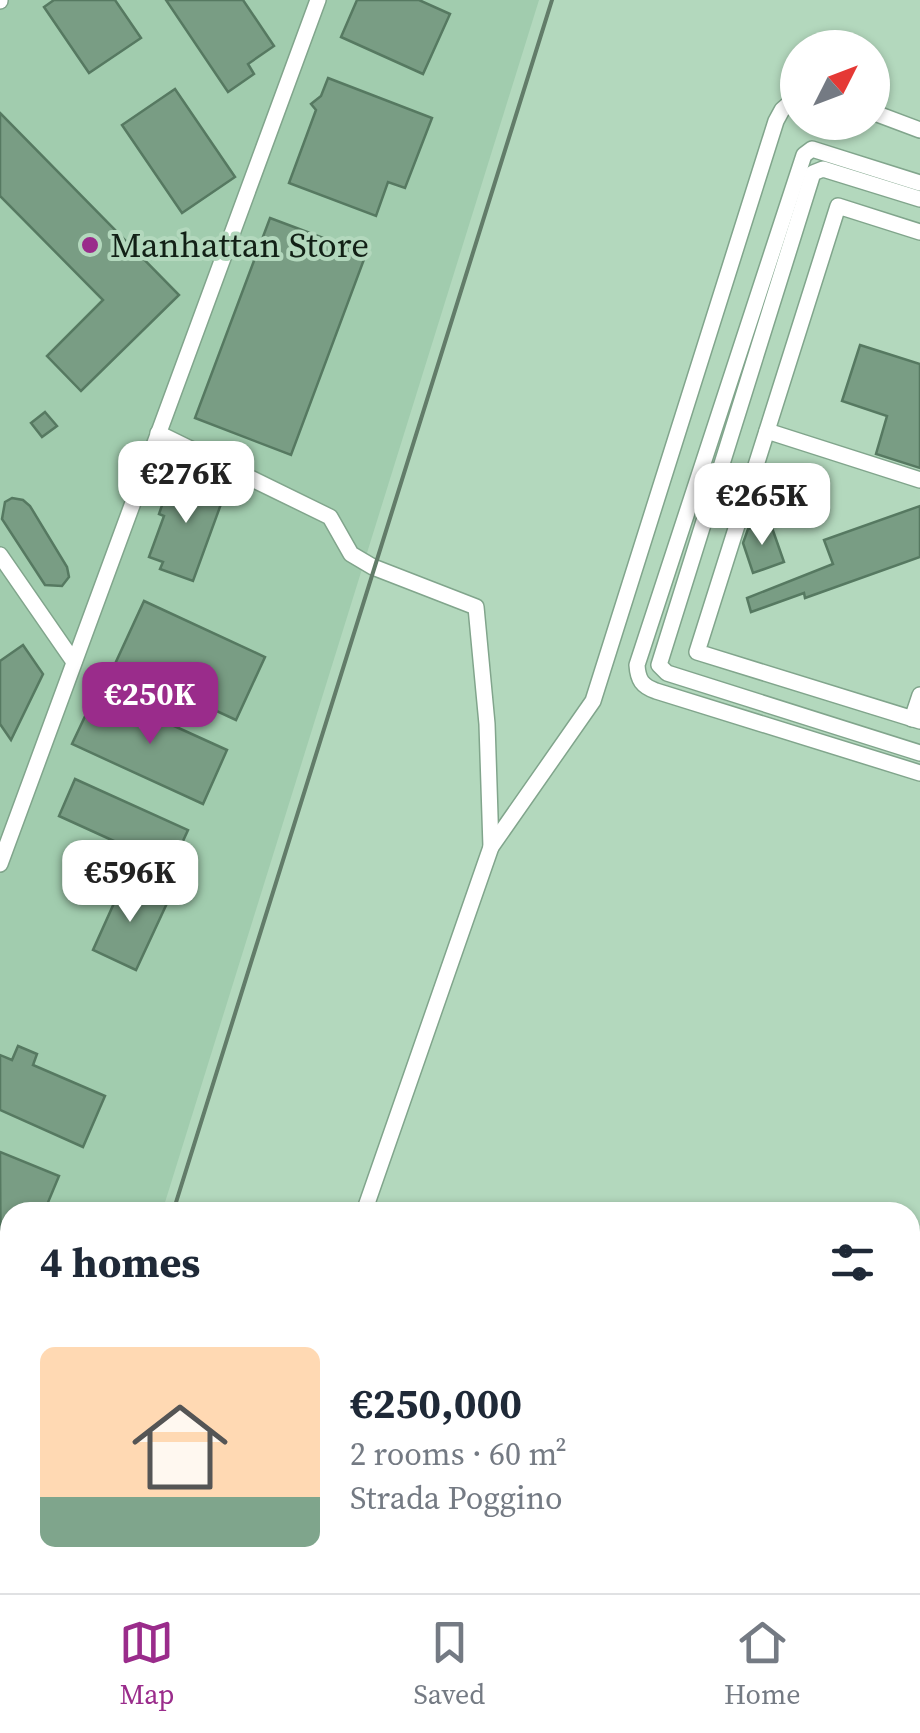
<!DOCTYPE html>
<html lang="en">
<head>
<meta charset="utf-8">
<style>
  :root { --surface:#fff; --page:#f6f6f7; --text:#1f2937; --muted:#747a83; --line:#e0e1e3; --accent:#9a2c8b }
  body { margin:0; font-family:"Source Serif 4",serif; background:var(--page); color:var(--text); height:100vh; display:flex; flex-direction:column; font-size:38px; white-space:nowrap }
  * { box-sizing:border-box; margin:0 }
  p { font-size:32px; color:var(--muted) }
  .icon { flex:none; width:55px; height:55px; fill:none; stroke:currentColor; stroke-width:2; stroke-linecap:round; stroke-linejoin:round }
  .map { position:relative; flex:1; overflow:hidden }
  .panel { position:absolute; left:0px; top:1202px; width:920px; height:392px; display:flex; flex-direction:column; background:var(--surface); border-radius:30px 30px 0 0; box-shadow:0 2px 8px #0004 }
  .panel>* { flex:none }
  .needle { width:65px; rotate:48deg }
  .fabs { position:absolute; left:780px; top:30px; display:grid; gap:20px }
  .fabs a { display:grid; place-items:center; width:110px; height:110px; border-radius:50%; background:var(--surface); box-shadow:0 2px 8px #0004; font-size:50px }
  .price { position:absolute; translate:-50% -85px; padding:0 22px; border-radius:20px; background:#fff; color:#222; font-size:32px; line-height:65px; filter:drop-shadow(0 2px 5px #0008) }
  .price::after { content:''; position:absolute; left:50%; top:60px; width:30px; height:22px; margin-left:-15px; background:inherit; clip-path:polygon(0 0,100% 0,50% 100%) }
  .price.current { background:var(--accent); color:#fff }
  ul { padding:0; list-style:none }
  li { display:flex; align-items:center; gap:30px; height:250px; padding:0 40px }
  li+li { border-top:2px solid var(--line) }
  li span { display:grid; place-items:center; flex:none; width:280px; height:200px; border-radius:15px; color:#555 }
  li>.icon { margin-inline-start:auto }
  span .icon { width:120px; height:120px; fill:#fffc; stroke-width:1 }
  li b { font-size:42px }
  h2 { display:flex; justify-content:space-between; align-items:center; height:120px; padding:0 40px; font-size:42px }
  .dock { display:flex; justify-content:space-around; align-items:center; height:140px; border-top:2px solid var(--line); background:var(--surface); font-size:28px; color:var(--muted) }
  .dock a { display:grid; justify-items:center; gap:5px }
  .dock .current { color:var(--accent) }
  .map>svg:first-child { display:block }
  .built { fill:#a1ccae }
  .building { fill:#799d84; stroke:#567961; stroke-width:2.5 }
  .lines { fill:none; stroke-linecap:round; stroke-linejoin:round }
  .minor-casing { stroke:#81a58c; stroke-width:18 }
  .minor { stroke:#fff; stroke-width:15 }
  .rail { stroke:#627c69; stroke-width:4 }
  .poi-dot { fill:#9a2c8b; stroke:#b3d8bd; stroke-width:4 }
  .labels { text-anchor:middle; stroke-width:8; stroke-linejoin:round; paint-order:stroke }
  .poi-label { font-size:35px; fill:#122016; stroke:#b3d8bd; text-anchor:start }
</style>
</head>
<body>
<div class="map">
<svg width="920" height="1593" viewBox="0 0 920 1593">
  <rect width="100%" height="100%" fill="#b3d8bd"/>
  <!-- built -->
  <path class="built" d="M0 0H539L162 1212H10V1331L0 1327Z"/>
  <!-- building -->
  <g class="building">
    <path d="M54 0H115L141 38 89 73 44 7Z"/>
    <path d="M166 0H243L274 46 248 64 254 74 228 92Z"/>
    <path d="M357 0H419L450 14 423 74 341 37Z"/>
    <path d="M328 78 432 118 405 188 388 182 376 216 289 183 316 110 311 104 321 96Z"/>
    <path d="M175 89 235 177 182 213 122 125Z"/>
    <path d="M0 113 179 295 81 391 47 356 103 300 0 196Z"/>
    <path d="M270 218 366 254 291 455 195 418Z"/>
    <path d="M860 345 920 364V468L876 454 887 416 842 401Z"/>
    <path d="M45 412 57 426 42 437 31 423Z"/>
    <path d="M173 474 225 493 193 581 160 569 163 562 149 557 164 516 159 514Z"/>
    <path d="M12 498 23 500 30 506 67 567 69 577 62 586 45 585 2 519 5 502Z"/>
    <path d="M920 506V557L805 598 804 593 751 612 747 598 833 564 824 540Z"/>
    <path d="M770 522 784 562 753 573 743 543 748 529Z"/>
    <path d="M144 601 265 657 236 720 115 664Z"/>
    <path d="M23 645 43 674 11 740 0 724V661Z"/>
    <path d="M97 691 227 750 203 804 72 744Z"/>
    <path d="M75 779 188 830 171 867 59 816Z"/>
    <path d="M124 881 168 901 136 970 93 950Z"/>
    <path d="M18 1046 37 1054 33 1065 105 1096 83 1147 0 1110V1055L12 1060Z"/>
    <path d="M0 1152 59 1176 44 1212H10V1299L1 1322Z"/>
  </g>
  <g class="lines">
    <!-- minor casing -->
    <g class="minor-casing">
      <g id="minor">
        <path d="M0 1V0"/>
        <path d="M872 112 920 130"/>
        <path d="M920 183 812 149 804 155 637 665C638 680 642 686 656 691L920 773"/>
        <path d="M920 199 823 169 813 173 659 665 667 673 920 753"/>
        <path d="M920 232 838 206 697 652 920 721"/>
        <path d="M767 431 920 480"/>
        <path d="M158 433 330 517 351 554 373 567 476 607 487 724 491 847"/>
        <path d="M0 555 74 662"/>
        <path d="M912 719 920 695"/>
        <path d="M0 864 318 0"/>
        <path d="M364 1212 491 847 593 701 776 121 782 110 798 96"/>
        <path d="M221 1593 224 1585"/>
      </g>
    </g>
    <!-- minor -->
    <use href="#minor" class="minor"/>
    <!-- rail -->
    <g class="rail">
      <path d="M173 1212 552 0"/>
      <path d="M54 1593 56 1585"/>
    </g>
  </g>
  <!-- markers -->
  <circle class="poi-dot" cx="90" cy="245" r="10"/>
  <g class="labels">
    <!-- poi labels -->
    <g class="poi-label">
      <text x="110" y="257">Manhattan Store</text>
    </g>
  </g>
</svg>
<div class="fabs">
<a><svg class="needle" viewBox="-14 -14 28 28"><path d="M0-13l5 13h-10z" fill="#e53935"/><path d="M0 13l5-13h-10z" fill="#747a83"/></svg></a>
</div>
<b class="price" style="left:186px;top:526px">€276K</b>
<b class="price" style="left:762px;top:548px">€265K</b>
<b class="price current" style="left:150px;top:747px">€250K</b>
<b class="price" style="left:130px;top:925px">€596K</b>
<section class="panel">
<h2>4 homes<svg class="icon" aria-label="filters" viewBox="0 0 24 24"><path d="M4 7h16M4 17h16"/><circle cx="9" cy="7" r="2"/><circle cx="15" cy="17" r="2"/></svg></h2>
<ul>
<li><span style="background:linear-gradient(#ffd9b3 75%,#7fa58c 0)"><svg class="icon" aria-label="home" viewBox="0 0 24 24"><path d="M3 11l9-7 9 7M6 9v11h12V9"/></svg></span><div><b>€250,000</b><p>2 rooms · 60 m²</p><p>Strada Poggino</p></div></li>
</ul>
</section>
</div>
<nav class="dock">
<a class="current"><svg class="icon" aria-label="map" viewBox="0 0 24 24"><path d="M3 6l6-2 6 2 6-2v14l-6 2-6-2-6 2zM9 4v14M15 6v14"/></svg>Map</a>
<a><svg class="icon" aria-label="saved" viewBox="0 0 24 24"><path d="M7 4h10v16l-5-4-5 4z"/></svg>Saved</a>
<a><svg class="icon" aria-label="home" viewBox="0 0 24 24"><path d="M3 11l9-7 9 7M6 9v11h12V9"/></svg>Home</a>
</nav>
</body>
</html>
